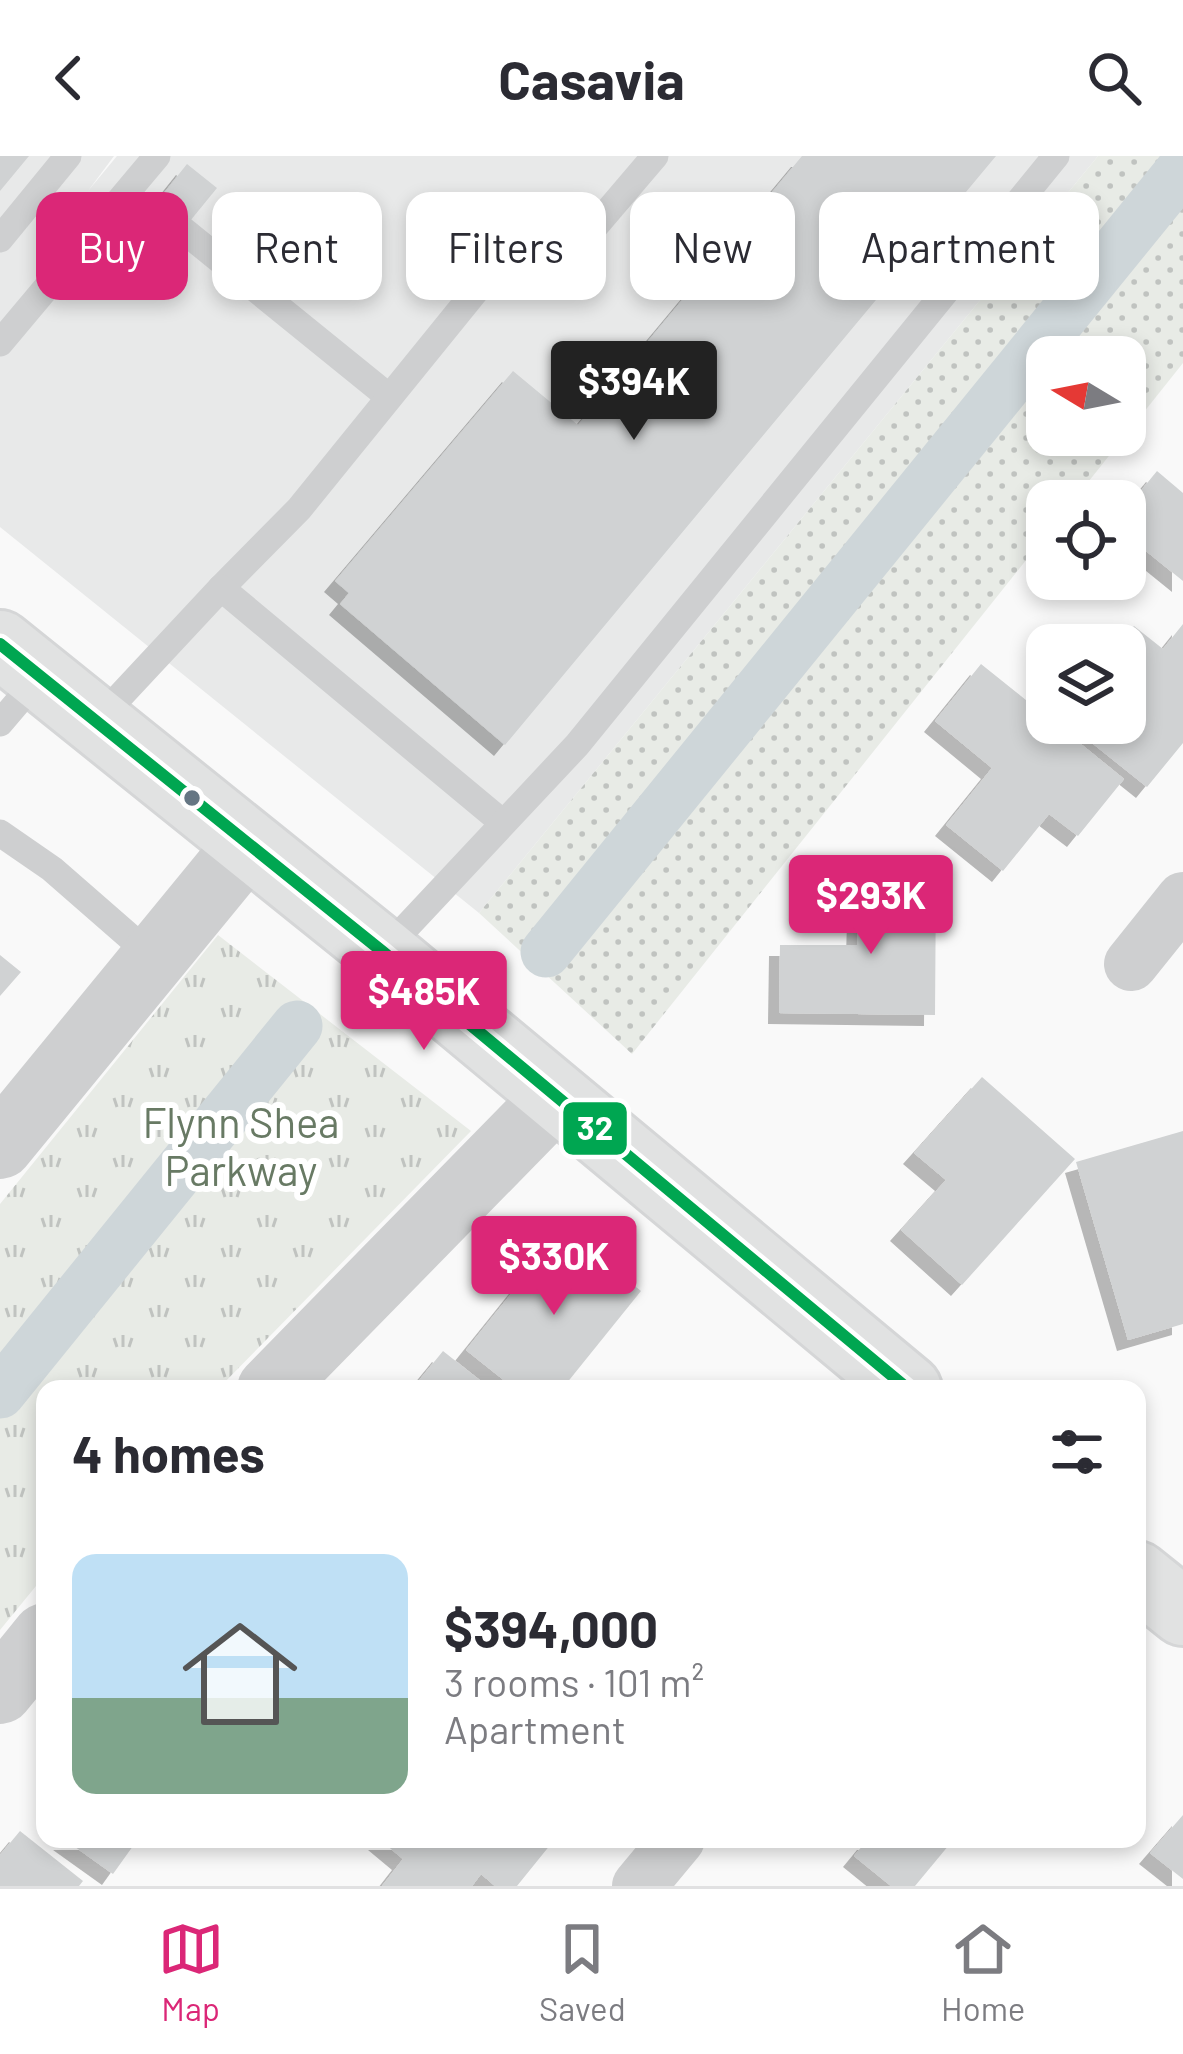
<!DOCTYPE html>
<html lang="en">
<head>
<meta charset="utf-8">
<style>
  :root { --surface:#fff; --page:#f7f7f7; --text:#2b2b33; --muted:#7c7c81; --line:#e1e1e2; --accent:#db2777 }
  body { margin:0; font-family:Barlow,sans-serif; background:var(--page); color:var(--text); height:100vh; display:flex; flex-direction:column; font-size:45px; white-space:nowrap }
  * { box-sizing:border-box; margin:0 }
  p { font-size:39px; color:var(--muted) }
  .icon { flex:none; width:66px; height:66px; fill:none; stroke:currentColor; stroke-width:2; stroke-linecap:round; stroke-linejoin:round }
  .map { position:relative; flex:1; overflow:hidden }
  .details { position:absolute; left:36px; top:1224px; width:1110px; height:468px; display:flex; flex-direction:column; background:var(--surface); border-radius:24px; box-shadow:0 6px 18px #0003 }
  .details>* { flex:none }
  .guide { position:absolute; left:36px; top:36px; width:1113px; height:108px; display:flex; gap:24px }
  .needle { width:78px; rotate:280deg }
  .fabs { position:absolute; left:1026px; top:180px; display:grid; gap:24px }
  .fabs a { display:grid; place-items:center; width:120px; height:120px; border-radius:24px; background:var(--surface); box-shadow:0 6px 18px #0003; font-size:60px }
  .price { position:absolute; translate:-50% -102px; padding:0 27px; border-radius:12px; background:var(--accent); color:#fff; font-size:39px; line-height:78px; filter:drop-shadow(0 3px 6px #0008) }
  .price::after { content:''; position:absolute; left:50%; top:72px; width:36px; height:27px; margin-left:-18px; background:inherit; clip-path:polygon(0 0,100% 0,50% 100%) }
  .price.current { background:#222; color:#fff }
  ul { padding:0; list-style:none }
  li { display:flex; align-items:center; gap:36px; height:300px; padding:0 36px }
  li+li { border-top:3px solid var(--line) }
  li span { display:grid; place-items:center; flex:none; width:336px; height:240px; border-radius:24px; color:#555 }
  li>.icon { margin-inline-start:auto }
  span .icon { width:144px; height:144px; fill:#fffc; stroke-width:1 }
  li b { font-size:51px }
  h2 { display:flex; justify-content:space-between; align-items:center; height:144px; padding:0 36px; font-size:51px }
  .chip { padding:0 42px; border-radius:24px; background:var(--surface); box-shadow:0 6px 18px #0003; font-size:42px; line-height:108px }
  .chip.current { background:var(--accent); color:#fff }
  header { display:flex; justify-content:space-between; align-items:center; height:156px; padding:0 36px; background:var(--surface); font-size:54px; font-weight:700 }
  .menu { display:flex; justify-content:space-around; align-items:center; height:168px; border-top:3px solid var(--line); background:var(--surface); font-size:33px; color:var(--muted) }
  .menu a { display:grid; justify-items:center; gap:6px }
  .menu .current { color:var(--accent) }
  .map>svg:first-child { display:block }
  .built { fill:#e8e9e9 }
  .grass { fill:url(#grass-dots); fill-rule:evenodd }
  .park { fill:url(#park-tufts) }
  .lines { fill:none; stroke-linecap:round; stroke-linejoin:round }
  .canal { stroke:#ced6d9; stroke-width:51 }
  .building { fill:#d0d2d3; filter:url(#shadow) }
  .secondary-casing { stroke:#d5d6d7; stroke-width:72 }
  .service { stroke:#cecfd0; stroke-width:27 }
  .minor { stroke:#cecfd0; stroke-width:54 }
  .tertiary { stroke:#cecfd0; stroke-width:66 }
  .secondary { stroke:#e1e2e2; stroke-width:66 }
  .bus-1-casing { stroke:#fff; stroke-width:21 }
  .bus-1 { stroke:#00a651; stroke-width:12 }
  .bus-dot { fill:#657683; stroke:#fff; stroke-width:4.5 }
  .labels { text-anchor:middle; stroke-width:12; stroke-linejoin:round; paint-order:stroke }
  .park-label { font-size:42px; fill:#687a64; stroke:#fff }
  .line-badge { stroke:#fff; stroke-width:4.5 }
  .badge-label { font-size:33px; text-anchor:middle; font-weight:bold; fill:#fff }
</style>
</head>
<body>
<header><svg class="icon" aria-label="back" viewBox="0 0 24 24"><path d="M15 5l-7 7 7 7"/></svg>Casavia<svg class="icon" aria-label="search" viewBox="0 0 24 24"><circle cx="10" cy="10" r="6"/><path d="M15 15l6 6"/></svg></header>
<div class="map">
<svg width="1183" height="1730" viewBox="0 0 1183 1730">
  <defs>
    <pattern id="grass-dots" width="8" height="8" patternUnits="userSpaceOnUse" patternTransform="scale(3)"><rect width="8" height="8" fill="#e8ebe6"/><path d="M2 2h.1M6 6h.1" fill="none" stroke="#c0c3c0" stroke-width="1.8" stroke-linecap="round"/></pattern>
    <pattern id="park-tufts" width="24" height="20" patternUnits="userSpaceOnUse" patternTransform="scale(3)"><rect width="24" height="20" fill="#e8ebe6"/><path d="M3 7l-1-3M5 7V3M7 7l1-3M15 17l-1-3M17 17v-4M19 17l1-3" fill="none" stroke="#c0c3c0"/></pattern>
    <filter id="shadow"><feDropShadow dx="-11" dy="11" stdDeviation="0" flood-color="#0004"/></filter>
  </defs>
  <rect width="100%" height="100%" fill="#f9f9f9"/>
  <!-- built -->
  <path class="built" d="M0 0H114L88 35 117 0H1098L479 757 0 371Z"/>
  <!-- grass -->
  <path class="grass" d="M1098 0H1183V207L1073 345H1047V378L632 898 479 757ZM1047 201H1125V279H1047Z"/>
  <!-- park -->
  <path class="park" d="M218 779 471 975 218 1233H45V1419L0 1474V1048Z"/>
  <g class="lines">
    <!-- canal -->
    <g class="canal">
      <path d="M546 796 1183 12"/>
      <path d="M0 1237 297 870"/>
    </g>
  </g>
  <!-- building -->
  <g class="building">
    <path d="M0 0H29L0 35Z"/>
    <path d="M802 0H996L505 589 340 448 349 437 335 425 513 215 578 269Z"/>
    <path d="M187 8 217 32 141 125 112 102Z"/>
    <path d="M1157 315 1183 337V425L1125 378V354Z"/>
    <path d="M1183 468V587L1147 631 1067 567H1125V489H1119L1134 470 1163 493Z"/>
    <path d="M981 508 1047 561V567H1055L1124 623 1078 680 1049 658 1003 715 946 669 992 612 935 565Z"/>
    <path d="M859 720 936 722 935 859 779 857 780 789H857Z"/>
    <path d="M0 799 21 816 0 840Z"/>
    <path d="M982 921 1075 1003 962 1129 901 1074 946 1024 914 997Z"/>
    <path d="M1183 975V1168L1128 1184 1076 1006Z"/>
    <path d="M563 1073 641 1135 562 1233H515L466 1194Z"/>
    <path d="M443 1195 491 1233H412Z"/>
    <path d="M1183 1659V1723L1150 1697Z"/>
    <path d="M20 1675 83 1725 79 1730H0V1699Z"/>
    <path d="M64 1683H138L113 1718Z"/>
    <path d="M379 1683H555L517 1730H495L481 1718 472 1730H382L403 1703Z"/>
    <path d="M868 1683H954L915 1730H891L854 1700Z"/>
  </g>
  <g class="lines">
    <!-- secondary casing -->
    <g class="secondary-casing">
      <g id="secondary">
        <path d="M0 488 383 796 908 1233"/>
        <path d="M1137 1419 1183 1456"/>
      </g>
    </g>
    <!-- service -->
    <g class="service">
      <path d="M183 74 389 241"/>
      <path d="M0 83 68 0"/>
      <path d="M0 187 157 0"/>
      <path d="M221 432 299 353 500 105 557 115 655 0"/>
      <path d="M96 566 221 432 503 667"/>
      <path d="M0 567 40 520"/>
      <path d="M0 677 52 713 154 802"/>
      <path d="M383 796 577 589 1056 0"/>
    </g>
    <!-- minor -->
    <g class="minor">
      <path d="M1131 808 1183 743"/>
      <path d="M639 1730 678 1683"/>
    </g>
    <!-- tertiary -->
    <g class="tertiary">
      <path d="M0 990 247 689"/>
      <path d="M270 1233 555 942"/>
      <path d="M0 1535 45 1480"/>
    </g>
    <!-- secondary -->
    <use href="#secondary" class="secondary"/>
    <!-- bus-1 casing -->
    <g class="bus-1-casing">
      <path id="bus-1" d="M0 488 383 796 908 1233"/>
    </g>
    <!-- bus-1 -->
    <use href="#bus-1" class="bus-1"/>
  </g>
  <!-- markers -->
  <circle class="bus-dot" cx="192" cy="642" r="10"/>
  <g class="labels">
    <!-- park labels -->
    <g class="park-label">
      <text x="241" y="982">Flynn Shea<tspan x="241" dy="48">Parkway</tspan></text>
    </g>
  </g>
  <rect class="line-badge" x="561" y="944" width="68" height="57" rx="12" fill="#00a651"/>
  <g class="badge-label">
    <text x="595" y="984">32</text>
  </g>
</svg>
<div class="fabs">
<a><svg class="needle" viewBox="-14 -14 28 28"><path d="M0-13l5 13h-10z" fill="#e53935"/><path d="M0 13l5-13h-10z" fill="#7c7c81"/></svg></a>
<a><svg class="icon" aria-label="locate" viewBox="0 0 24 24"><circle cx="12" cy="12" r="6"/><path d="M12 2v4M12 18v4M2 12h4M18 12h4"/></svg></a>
<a><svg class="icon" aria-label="layers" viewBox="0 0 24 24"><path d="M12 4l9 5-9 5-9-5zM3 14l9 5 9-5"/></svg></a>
</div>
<b class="price current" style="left:634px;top:287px">$394K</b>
<b class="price" style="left:871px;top:801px">$293K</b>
<b class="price" style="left:424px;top:897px">$485K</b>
<b class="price" style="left:554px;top:1162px">$330K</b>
<div class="guide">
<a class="chip current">Buy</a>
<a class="chip">Rent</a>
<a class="chip">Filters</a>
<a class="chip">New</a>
<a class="chip">Apartment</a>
</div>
<section class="details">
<h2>4 homes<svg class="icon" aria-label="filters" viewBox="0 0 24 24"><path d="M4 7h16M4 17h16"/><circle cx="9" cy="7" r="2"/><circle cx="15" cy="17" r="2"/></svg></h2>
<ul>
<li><span style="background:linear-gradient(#bfe0f5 60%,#7fa58c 0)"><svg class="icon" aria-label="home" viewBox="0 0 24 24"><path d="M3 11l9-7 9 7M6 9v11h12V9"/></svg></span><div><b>$394,000</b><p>3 rooms · 101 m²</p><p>Apartment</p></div></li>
</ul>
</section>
</div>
<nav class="menu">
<a class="current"><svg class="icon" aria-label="map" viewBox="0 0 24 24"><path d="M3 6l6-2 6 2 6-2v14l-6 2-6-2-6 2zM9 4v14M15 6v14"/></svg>Map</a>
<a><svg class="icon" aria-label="saved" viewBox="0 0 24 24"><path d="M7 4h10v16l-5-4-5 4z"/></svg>Saved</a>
<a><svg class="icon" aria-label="home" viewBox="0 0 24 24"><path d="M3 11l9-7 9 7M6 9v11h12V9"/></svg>Home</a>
</nav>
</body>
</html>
